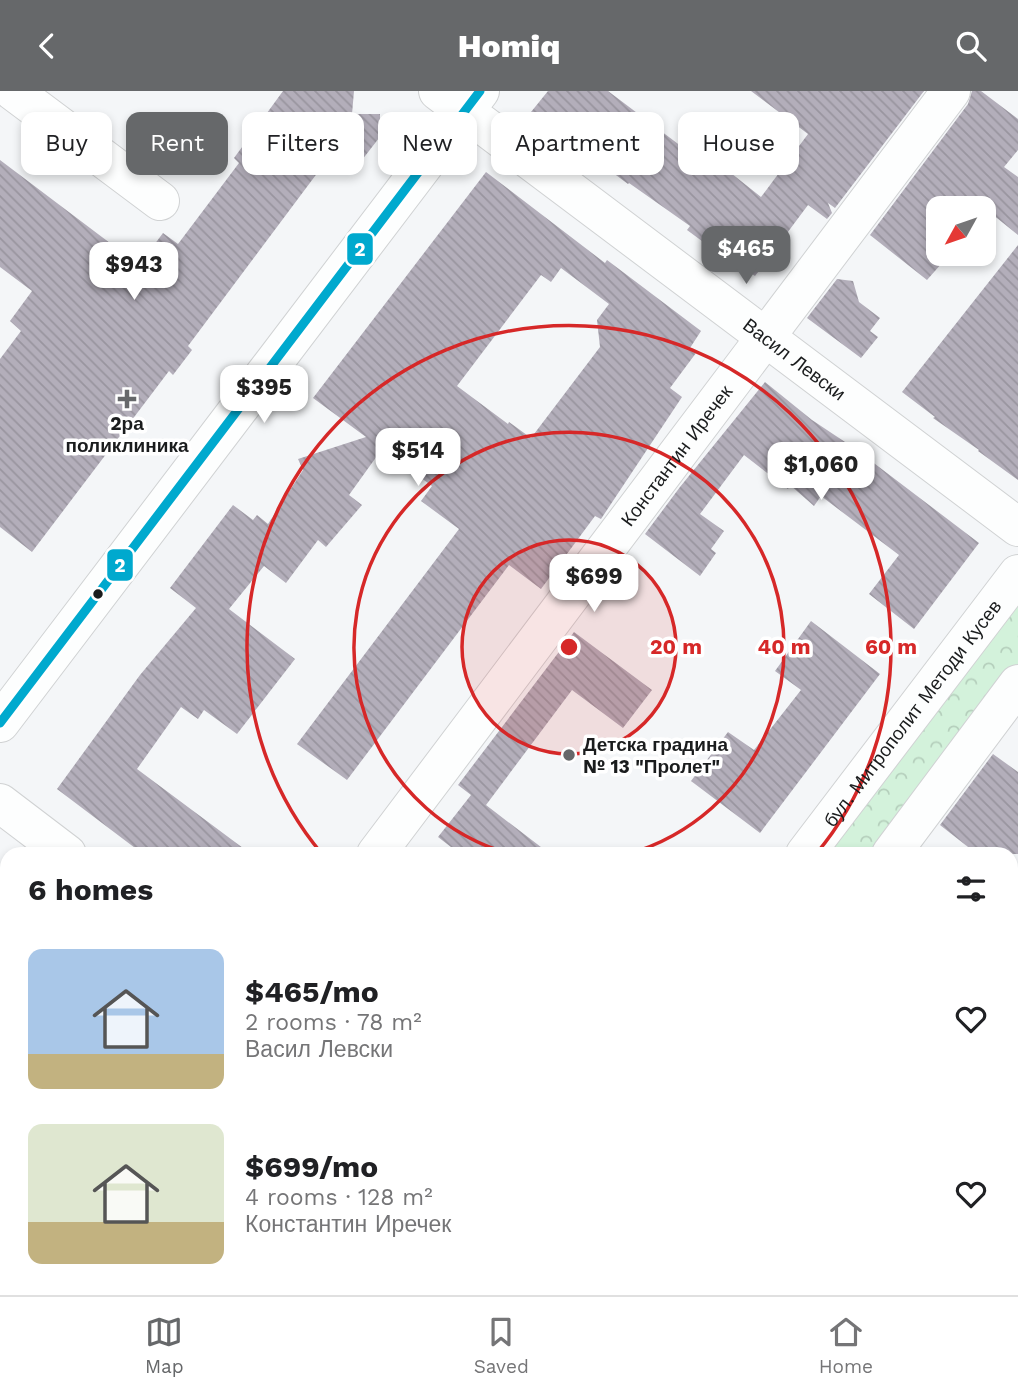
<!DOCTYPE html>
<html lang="en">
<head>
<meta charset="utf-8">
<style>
  :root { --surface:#fff; --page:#f2f2f2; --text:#202124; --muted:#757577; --line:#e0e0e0; --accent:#66686a }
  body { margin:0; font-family:"Work Sans",sans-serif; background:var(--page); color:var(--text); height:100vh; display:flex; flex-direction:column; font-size:26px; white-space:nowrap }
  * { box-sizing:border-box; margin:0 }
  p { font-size:23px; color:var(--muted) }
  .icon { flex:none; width:38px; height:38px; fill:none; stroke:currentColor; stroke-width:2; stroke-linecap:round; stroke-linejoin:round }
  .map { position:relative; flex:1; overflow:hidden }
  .panel { position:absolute; left:0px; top:756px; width:1018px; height:448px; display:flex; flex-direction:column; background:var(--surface); border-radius:21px 21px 0 0; box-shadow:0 4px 10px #0003 }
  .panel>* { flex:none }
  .guide { position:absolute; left:21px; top:21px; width:976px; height:63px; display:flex; gap:14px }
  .needle { width:46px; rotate:230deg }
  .controls { position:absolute; left:926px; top:105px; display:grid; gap:14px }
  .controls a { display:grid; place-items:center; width:70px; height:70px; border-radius:14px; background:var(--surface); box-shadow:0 4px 10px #0003; font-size:35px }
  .price { position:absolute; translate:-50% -60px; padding:0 16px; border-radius:14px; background:#fff; color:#222; font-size:23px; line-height:46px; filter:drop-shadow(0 2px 4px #0008) }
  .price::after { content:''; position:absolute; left:50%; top:42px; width:21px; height:16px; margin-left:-10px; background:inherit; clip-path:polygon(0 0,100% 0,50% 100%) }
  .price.selected { background:var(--accent); color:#fff }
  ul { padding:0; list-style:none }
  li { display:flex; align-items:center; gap:21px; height:175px; padding:0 28px }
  li span { display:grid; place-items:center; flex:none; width:196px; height:140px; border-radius:14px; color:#555 }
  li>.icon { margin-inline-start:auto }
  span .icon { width:84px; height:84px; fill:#fffc; stroke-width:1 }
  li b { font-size:30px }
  h2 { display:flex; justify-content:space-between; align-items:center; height:84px; padding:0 28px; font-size:30px }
  .pill { padding:0 24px; border-radius:14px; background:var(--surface); box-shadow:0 4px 10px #0003; font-size:24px; line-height:63px }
  .pill.selected { background:var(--accent); color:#fff }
  header { display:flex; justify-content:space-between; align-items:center; height:91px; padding:0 28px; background:var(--accent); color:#fff; font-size:32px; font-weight:800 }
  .dock { display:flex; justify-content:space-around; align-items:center; height:98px; border-top:2px solid var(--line); background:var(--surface); font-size:19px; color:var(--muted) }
  .dock a { display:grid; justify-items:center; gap:4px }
  .dock .selected { color:var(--accent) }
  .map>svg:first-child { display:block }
  .park { fill:url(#park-crowns) }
  .building { fill:url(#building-back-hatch); fill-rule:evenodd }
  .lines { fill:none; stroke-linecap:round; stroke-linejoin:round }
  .minor-casing { stroke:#d0d2d3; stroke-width:40 }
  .minor { stroke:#fdfefe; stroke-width:38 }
  .bus-1-casing { stroke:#fff; stroke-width:14 }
  .bus-1 { stroke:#00a9ce; stroke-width:9 }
  .ring { fill:none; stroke:#d62828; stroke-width:3.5 }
  .poi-dot { fill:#66686a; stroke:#fff; stroke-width:2.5 }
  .bus-dot { fill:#1a1c1d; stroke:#fff; stroke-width:2.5 }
  .labels { text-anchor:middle; stroke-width:7; stroke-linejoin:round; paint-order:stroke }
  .street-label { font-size:19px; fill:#1a1c1d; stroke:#fff }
  .poi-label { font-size:19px; font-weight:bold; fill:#1a1c1d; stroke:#fff }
  .centre { fill:#d62828; stroke:#fff; stroke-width:3.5 }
  .ring-label { font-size:21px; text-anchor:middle; font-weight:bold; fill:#d62828; stroke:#fff; stroke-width:7; stroke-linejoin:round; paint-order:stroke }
  .line-badge { stroke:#fff; stroke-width:2.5 }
  .badge-label { font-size:19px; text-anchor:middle; font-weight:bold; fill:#fff }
</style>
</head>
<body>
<header><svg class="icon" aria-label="back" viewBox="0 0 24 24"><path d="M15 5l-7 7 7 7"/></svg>Homiq<svg class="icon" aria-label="search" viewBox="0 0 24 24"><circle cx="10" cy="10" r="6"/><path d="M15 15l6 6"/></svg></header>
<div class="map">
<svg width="1018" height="1204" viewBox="0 0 1018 1204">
  <defs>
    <pattern id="park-crowns" width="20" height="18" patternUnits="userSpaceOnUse" patternTransform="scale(1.75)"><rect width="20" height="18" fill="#d3f2db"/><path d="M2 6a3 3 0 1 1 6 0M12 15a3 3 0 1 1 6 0" fill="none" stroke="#b5cfbc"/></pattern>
    <pattern id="building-back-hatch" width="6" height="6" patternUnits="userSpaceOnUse" patternTransform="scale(1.75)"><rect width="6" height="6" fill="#b3aeba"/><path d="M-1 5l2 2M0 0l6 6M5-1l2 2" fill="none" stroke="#99959f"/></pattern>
  </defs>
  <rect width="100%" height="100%" fill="#f4f6f8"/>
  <!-- park -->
  <path class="park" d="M1018 483V593L891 763H806Z"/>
  <!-- building -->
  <g class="building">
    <path d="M283 0H354L352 23H380V34L386 38 355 78 333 61 188 255 192 259 173 284 169 280 32 461 0 436V268L21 240 10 230 32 200 0 176V69L139 174 163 142 178 153 239 72 234 67Z"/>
    <path d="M548 0H608L702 71 707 63 761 106 808 43 751 0H924L835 117 828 112 832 122 827 128 808 114 755 185 731 168 729 170 687 139 690 135 629 92 628 93 531 21Z"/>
    <path d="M972 0H981L1018 28V59L1004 76 1018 86V144L987 119 984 124V117H938V163H950L927 189 870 144 968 13Z"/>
    <path d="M486 81 605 172 607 169 701 240 690 257 696 262 670 297 682 306 601 428 595 425 541 498 509 474 347 689 297 653 459 438 421 410 432 395 382 358 349 404 362 414 326 456 318 449 286 492 264 475 229 518 295 568 237 643 204 619 198 628 181 616 137 678 251 763H143L57 698 140 584 196 517 170 497 233 414 253 429 257 424 268 433 303 379 298 368 366 346 313 307ZM561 177 609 213 597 229 600 256 531 347 509 331 508 333 457 295 541 184 551 191Z"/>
    <path d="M1018 154V389L978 360 979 359 933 327 935 326 902 301Z"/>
    <path d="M837 188 853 190 859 211 880 227 870 240 878 246 861 267 807 227Z"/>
    <path d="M765 291 812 329 854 357 979 452 914 538 869 503 899 464 821 405 814 415 790 394 788 398 744 364 700 423 724 440 711 458 716 462 700 485 645 443 680 396Z"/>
    <path d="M811 530 880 583 760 742 691 690 728 641 754 659 801 599 775 580Z"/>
    <path d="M574 541 652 599 623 637 572 599 486 714 550 763H460L438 746 471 704 458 694Z"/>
    <path d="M993 663 1018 681V763H977L940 734Z"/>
  </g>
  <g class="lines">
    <!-- minor casing -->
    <g class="minor-casing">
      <g id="minor">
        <path d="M13 0 160 110"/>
        <path id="s1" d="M438 0 1018 436"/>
        <path d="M0 632 480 0"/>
        <path d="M0 712 67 763"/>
        <path id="s2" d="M376 763 951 0"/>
        <path id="s3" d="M805 763 1018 483"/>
        <path d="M891 763 1018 593"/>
        <path d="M1012 1155 1018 1146"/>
        <path d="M641 1197 650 1204"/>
        <path d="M43 1204 49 1197"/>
        <path d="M471 1204 476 1197"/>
        <path d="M561 1204 566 1197"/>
        <path d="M975 1204 980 1197"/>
      </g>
    </g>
    <!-- minor -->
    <use href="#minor" class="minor"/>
    <!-- bus-1 casing -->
    <g class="bus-1-casing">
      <path id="bus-1" d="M0 632 480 0"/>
    </g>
    <!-- bus-1 -->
    <use href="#bus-1" class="bus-1"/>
  </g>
  <!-- distance rings -->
  <circle cx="569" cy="556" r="107" fill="#d62828" fill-opacity=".12"/>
  <g class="ring">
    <circle cx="569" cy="556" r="107"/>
    <path d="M510 763A215 215 0 1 1 628 763"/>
    <path d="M322 763A322 322 0 1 1 816 763"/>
  </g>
  <!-- markers -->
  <g class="poi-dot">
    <path d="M123.5 297.5h7v7h7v7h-7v7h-7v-7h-7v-7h7z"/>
    <circle cx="569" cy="664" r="7"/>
  </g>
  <circle class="bus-dot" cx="98" cy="503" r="6"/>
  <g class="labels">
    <!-- street labels -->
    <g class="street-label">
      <text dy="7" stroke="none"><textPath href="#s1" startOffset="446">Васил Левски</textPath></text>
      <text dy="7" stroke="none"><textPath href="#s2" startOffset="499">Константин Иречек</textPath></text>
      <text dy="7" stroke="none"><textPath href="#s3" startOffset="177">бул. Митрополит Методи Кусев</textPath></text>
    </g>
    <!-- poi labels -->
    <g class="poi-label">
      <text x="127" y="339">2ра<tspan x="127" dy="22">поликлиника</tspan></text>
      <text x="583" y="660" text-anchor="start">Детска градина<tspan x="583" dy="22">№ 13 "Пролет"</tspan></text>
    </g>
  </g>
  <circle cx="569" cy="556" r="10" class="centre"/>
  <g class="ring-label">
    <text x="676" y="563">20 m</text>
    <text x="784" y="563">40 m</text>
    <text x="891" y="563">60 m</text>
  </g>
  <g class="line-badge">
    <rect x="346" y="141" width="28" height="34" rx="7" fill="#00a9ce"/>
    <rect x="106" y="457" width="28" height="34" rx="7" fill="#00a9ce"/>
  </g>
  <g class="badge-label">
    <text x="360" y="165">2</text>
    <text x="120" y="481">2</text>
  </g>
</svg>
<div class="controls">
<a><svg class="needle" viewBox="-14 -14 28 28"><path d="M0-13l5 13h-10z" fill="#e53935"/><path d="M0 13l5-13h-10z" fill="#757577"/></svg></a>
</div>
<b class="price selected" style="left:746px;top:195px">$465</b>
<b class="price" style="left:134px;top:211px">$943</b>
<b class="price" style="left:264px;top:334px">$395</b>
<b class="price" style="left:418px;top:397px">$514</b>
<b class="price" style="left:821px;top:411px">$1,060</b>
<b class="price" style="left:594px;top:523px">$699</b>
<div class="guide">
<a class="pill">Buy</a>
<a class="pill selected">Rent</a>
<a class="pill">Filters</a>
<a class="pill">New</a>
<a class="pill">Apartment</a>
<a class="pill">House</a>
</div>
<section class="panel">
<h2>6 homes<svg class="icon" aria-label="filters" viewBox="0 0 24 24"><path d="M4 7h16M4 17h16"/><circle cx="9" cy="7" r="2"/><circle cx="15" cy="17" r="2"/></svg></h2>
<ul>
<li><span style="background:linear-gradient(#a9c7e8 75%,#c2b280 0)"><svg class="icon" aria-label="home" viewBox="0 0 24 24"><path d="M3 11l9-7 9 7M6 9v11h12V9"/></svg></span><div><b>$465/mo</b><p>2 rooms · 78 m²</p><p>Васил Левски</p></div><svg class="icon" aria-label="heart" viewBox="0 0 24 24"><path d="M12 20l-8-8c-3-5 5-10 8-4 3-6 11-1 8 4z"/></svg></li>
<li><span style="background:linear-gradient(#dfe7d0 70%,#c2b280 0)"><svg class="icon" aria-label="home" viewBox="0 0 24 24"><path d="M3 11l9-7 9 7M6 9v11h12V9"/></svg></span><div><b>$699/mo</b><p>4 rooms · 128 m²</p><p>Константин Иречек</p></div><svg class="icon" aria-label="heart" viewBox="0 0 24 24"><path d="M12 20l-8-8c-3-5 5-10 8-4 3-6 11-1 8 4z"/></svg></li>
</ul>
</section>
</div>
<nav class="dock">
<a class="selected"><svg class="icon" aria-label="map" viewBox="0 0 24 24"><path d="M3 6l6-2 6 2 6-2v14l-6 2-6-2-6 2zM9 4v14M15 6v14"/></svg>Map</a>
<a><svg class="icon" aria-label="saved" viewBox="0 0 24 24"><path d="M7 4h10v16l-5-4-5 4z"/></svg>Saved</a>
<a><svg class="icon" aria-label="home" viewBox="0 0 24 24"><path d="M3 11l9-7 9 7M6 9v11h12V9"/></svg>Home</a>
</nav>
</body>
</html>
